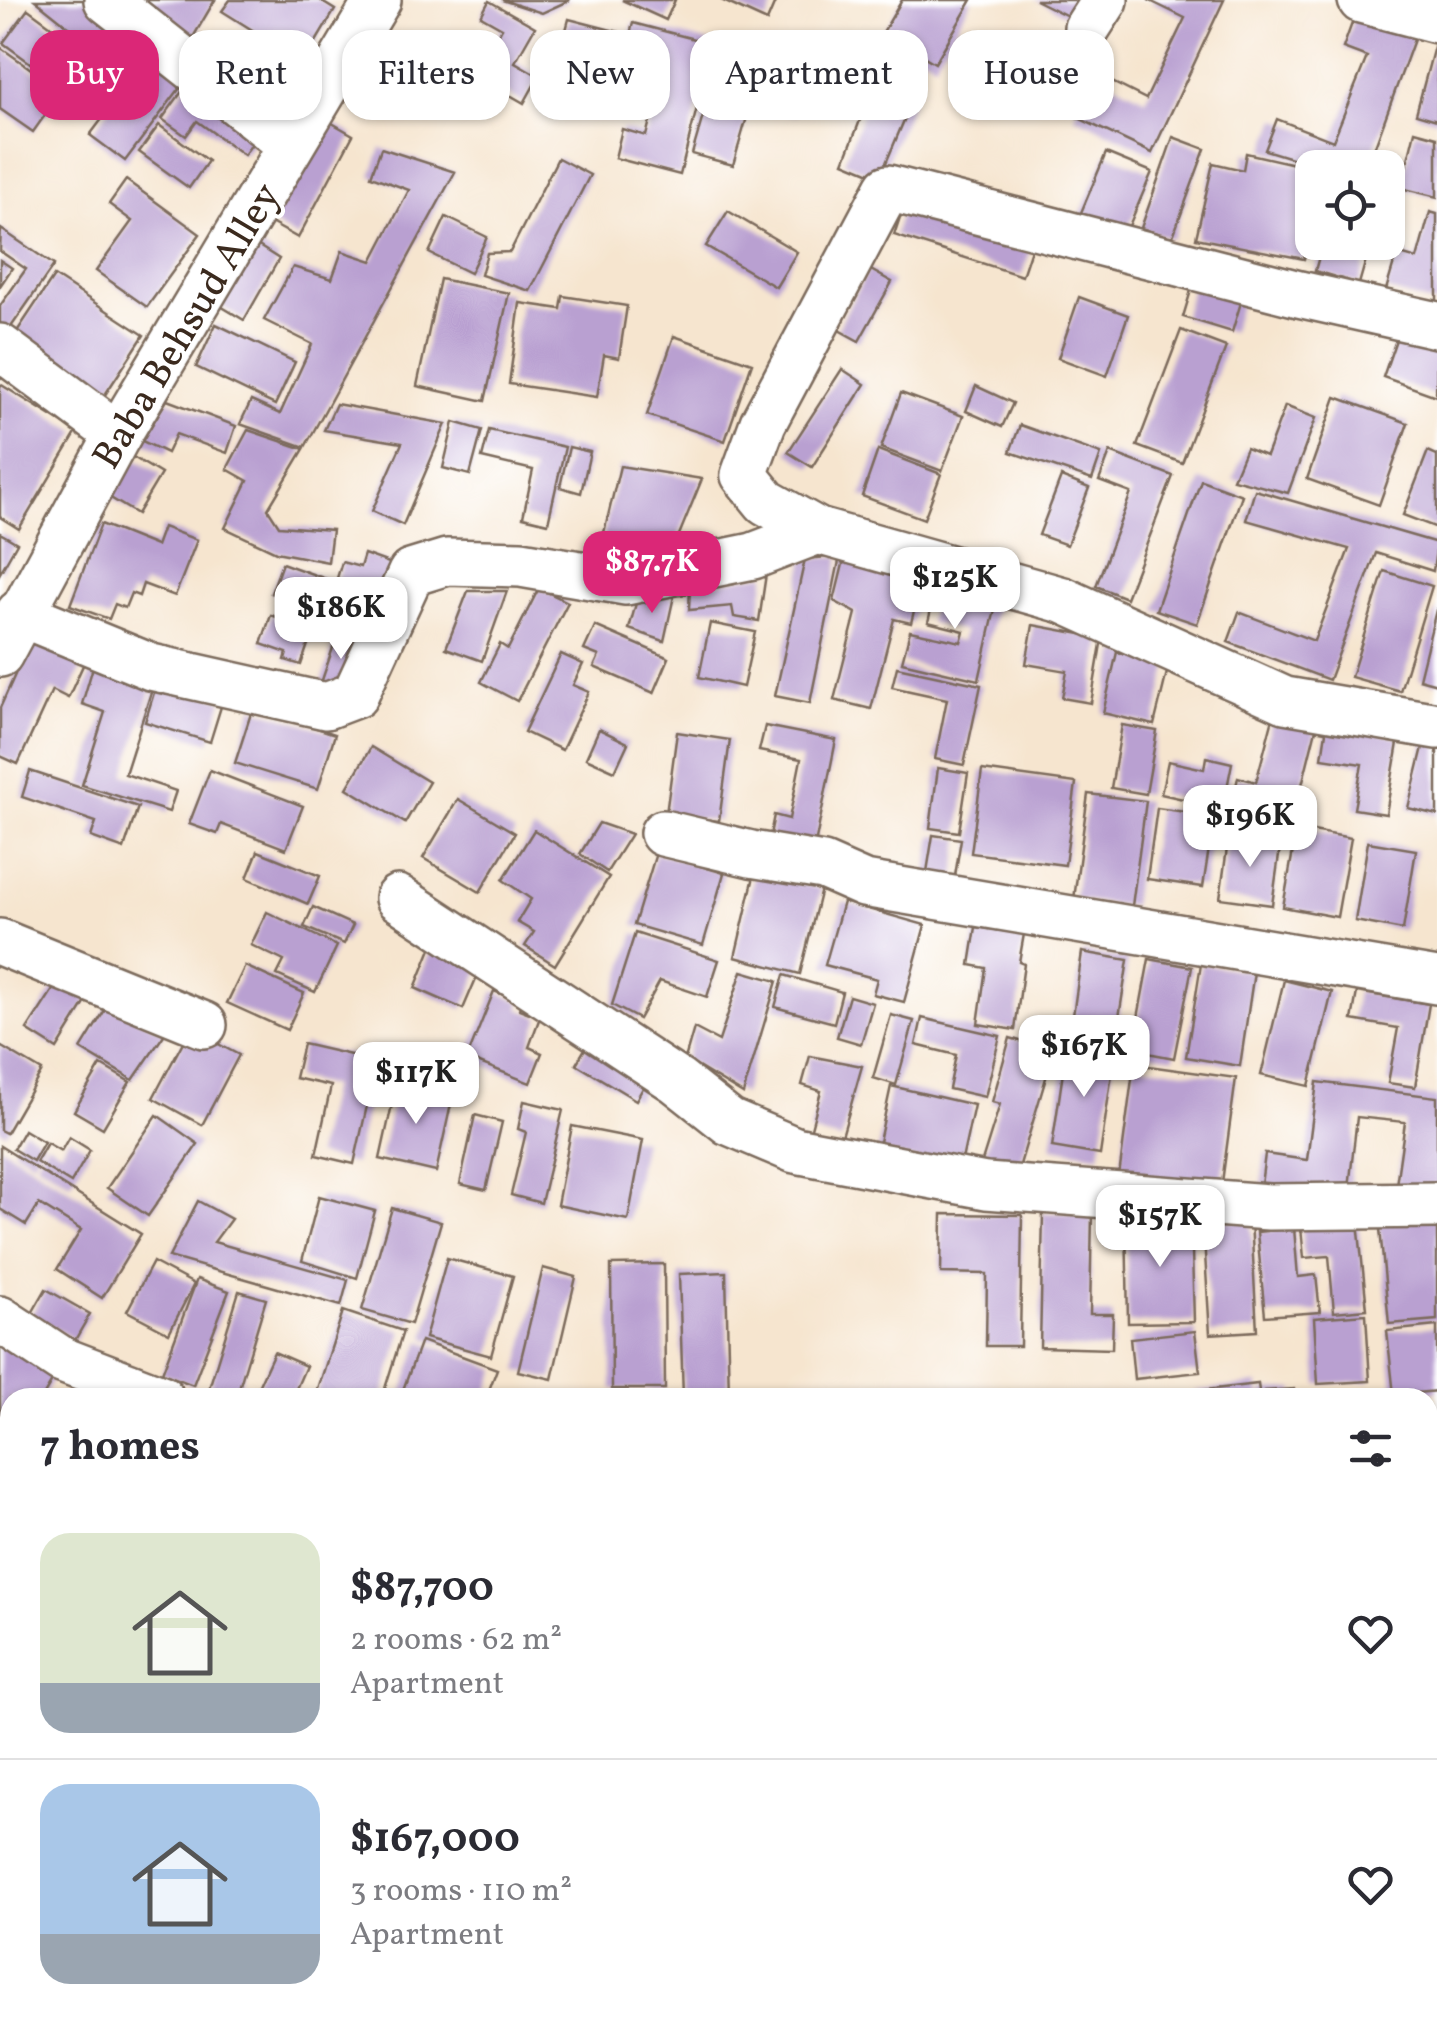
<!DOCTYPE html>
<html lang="en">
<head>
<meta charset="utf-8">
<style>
  :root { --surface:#fff; --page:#f2f2f3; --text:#2b2b33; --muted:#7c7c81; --line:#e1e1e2; --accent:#db2777 }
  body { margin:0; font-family:Vollkorn,serif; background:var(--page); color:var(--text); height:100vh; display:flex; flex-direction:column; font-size:38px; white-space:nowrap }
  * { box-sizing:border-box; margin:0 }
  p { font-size:32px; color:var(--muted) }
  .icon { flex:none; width:55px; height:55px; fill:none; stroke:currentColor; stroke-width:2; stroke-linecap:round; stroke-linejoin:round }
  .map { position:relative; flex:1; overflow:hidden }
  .sheet { position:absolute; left:0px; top:1388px; width:1438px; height:642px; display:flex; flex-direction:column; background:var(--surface); border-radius:30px 30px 0 0; box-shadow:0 2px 8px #0004 }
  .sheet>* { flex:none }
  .hud { position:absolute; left:30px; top:30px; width:1378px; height:90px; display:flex; gap:20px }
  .fabs { position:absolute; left:1295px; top:150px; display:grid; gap:20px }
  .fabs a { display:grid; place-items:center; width:110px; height:110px; border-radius:20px; background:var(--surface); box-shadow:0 2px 8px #0004; font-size:50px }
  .price { position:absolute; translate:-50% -85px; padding:0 22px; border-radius:20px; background:#fff; color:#222; font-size:32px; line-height:65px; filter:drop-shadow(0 2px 5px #0008) }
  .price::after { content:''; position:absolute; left:50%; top:60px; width:30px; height:22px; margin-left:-15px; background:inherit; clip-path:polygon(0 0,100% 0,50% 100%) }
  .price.on { background:var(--accent); color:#fff }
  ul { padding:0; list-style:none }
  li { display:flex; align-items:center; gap:30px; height:250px; padding:0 40px }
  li+li { border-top:2px solid var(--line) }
  li span { display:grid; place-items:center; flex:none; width:280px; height:200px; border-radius:30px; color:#555 }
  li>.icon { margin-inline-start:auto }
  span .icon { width:120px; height:120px; fill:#fffc; stroke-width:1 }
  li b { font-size:42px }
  h2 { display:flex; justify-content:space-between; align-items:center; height:120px; padding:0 40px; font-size:42px }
  .chip { padding:0 35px; border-radius:30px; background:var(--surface); box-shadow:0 2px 8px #0004; font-size:35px; line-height:90px }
  .chip.on { background:var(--accent); color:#fff }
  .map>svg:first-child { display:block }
  .building { fill:#b9a0d1 }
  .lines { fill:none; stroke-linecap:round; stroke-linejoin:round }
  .minor-casing { stroke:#7c6b5c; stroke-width:50 }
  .minor { stroke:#fff; stroke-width:45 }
  .labels { text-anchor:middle; stroke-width:8; stroke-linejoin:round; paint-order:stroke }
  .street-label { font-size:40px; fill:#3b2a1e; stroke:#fff }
</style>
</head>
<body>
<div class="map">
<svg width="1437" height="2028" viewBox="0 0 1437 2028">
  <rect width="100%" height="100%" fill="#fff"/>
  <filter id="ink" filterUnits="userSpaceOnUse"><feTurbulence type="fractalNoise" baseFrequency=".01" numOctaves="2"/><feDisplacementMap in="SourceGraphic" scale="20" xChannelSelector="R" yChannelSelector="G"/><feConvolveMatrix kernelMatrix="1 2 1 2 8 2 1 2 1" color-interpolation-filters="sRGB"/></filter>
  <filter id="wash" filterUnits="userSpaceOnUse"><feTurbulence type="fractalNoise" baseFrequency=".0048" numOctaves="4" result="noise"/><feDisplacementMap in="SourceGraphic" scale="40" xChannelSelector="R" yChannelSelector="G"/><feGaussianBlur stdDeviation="2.25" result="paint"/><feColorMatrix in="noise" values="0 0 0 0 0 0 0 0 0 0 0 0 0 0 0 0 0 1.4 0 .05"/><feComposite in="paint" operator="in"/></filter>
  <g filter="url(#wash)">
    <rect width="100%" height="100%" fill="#f6e5cf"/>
    <g id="blocks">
      <!-- building -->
      <g class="building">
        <path d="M35 0H97L118 16 94 47Z"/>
        <path d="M148 0H215L192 39 142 9Z"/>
        <path d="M230 0H319L335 10 274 112 242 94 260 65 244 55 257 33 222 11Z"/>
        <path d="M502 0H570L542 13Z"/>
        <path d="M622 0H675L666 20Z"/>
        <path d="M721 0H776L767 21Z"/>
        <path d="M902 0H972L935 63 883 32Z"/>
        <path d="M1035 0H1093L1082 23Z"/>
        <path d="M1148 0H1224L1152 153 1074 116 1094 73 1146 99 1185 18Z"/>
        <path d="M489 1 535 27 515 62 539 76 524 103 475 75 502 28 481 16Z"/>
        <path d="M28 9 88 53 63 87 3 43Z"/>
        <path d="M1356 12 1416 34 1367 168H1324L1265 150 1277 119 1333 141 1367 57 1343 48Z"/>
        <path d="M569 19 619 32 600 108 549 95Z"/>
        <path d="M633 23 713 44 680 175 615 158 622 129 646 136 666 59 626 49Z"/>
        <path d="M1436 39H1437V120L1416 114Z"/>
        <path d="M725 40 766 52 733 165 692 154Z"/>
        <path d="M0 47 62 91 33 132 0 109Z"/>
        <path d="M154 50 189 76 125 161 90 135Z"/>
        <path d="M782 58 828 72 819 101 801 96 795 116 767 107Z"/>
        <path d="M194 75 264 127 244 155 197 121 186 136 162 119Z"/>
        <path d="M853 75 916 92 880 177 844 162 864 110 844 103Z"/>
        <path d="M325 119 353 135 298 238 271 223Z"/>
        <path d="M159 125 208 161 189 188 139 152Z"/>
        <path d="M1415 131 1437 137V197L1401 188Z"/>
        <path d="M1173 137 1205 149 1172 239 1141 228Z"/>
        <path d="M381 148 455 172 305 447 240 424 251 401 280 414 312 344 264 320 293 267 332 279 342 251 372 261 409 190 371 176Z"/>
        <path d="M1106 153 1152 172 1126 233 1080 215Z"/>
        <path d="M1246 153 1312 168V220L1304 259 1196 238 1213 163 1243 170Z"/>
        <path d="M558 158 590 175 530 291 481 275 487 253 510 252Z"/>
        <path d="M126 180 200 234 147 307 96 271 132 221 109 204Z"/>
        <path d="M903 208 1031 249 1022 276 894 235Z"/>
        <path d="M728 211 797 252 776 287 706 246Z"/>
        <path d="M1430 212 1437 214V305L1386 290 1397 253 1417 259Z"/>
        <path d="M446 217 487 237 470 273 429 253Z"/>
        <path d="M1 229 54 265 0 343V306L26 269 0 251Z"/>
        <path d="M1323 242H1371L1359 284 1315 271Z"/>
        <path d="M254 243 279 259 244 320 219 305Z"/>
        <path d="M0 260 12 268 0 286Z"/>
        <path d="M869 269 892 282 859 341 837 329Z"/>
        <path d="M1196 274 1245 289 1232 332 1183 317Z"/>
        <path d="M54 276 144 335 95 410 14 336Z"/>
        <path d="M440 279 509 293 485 401 417 386Z"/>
        <path d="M563 296 627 306 619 358 604 355 597 397 509 384 520 303 561 309Z"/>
        <path d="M1079 297 1128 315 1107 376 1058 358Z"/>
        <path d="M216 324 295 362 275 405 196 367Z"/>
        <path d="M1401 325 1437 337 1436 396 1383 377Z"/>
        <path d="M1181 330 1226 347 1182 463 1137 446Z"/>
        <path d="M674 336 752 363 725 441 647 415Z"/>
        <path d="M842 369 865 384 812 467 788 452Z"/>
        <path d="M0 384 77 432 19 529 0 517Z"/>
        <path d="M976 386 1013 403 1002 427 966 411Z"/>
        <path d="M901 393 963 416 942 471 881 448Z"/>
        <path d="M1336 397 1408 423 1379 505 1307 479Z"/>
        <path d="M167 400 236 426 227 453 176 434 167 453 142 441Z"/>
        <path d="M336 404 446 424 403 525 372 511 402 443 324 430Z"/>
        <path d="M1285 406 1316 418 1288 493 1233 479 1246 448 1266 456Z"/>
        <path d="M454 422 482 430 470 475 443 468Z"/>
        <path d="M1020 425 1101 454 1092 480 1010 452Z"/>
        <path d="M248 430 304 449 268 509 279 526 332 530 328 562 276 552 225 528 248 481 227 469Z"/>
        <path d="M489 430 565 447 548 523 523 517 533 470 482 458Z"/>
        <path d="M569 447 590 452 581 493 560 487Z"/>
        <path d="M878 450 941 474 924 519 862 496Z"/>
        <path d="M1428 451 1437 455V528L1403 515Z"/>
        <path d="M1110 452 1173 476 1126 598 1096 586 1131 493 1099 481Z"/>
        <path d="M133 457 161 474 137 514 109 497Z"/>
        <path d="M620 466 702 479 670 557 603 537Z"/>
        <path d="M1061 477 1089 488 1067 545 1039 535Z"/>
        <path d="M1201 480 1242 495 1197 624 1156 610Z"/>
        <path d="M1255 490 1437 543 1433 571 1376 553 1329 680 1228 642 1239 612 1314 641 1349 549 1246 520Z"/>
        <path d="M101 524 156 546 163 527 197 540 175 596 143 584 139 596 131 593 125 608 115 604 109 619 70 605Z"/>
        <path d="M0 533 17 543 0 573Z"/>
        <path d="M364 554 392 564 373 626 344 617 352 594 334 588 342 562 360 567Z"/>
        <path d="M840 556 810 703 775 696 805 559Z"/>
        <path d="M845 556 906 569 902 587 919 591 911 623 894 619 871 709 834 700 856 613 834 601Z"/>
        <path d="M282 563 329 580 318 610 271 593Z"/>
        <path d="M1384 571 1432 586 1400 691 1351 677Z"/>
        <path d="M766 574 759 621 734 617 732 606 689 610 690 587Z"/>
        <path d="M938 581 998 596 979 680 902 662 910 631 961 642 964 631 928 622Z"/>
        <path d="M539 588 568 602 517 701 481 682 500 644 508 649Z"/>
        <path d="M468 591H507L482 661 446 648Z"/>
        <path d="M638 596H674L664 641 629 629Z"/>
        <path d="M1436 610 1437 611V684L1419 679Z"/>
        <path d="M271 615 299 625 302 616 316 621 301 665 285 660 287 653 261 644Z"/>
        <path d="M710 623 755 632 743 687 699 677Z"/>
        <path d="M1033 625 1102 638 1091 703 1062 698 1067 671 1026 664Z"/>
        <path d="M595 626 669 658 654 693 594 667 599 656 584 650Z"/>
        <path d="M338 633 361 641 343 691 321 683Z"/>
        <path d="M31 639 84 663 68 698 52 690 18 764 0 756V708Z"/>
        <path d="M1117 652 1169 664 1154 725 1103 713Z"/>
        <path d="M561 654 583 664 573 685 589 692 562 750 524 732Z"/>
        <path d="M93 667 153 686 125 774 176 791 169 812 82 785 105 712 82 704Z"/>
        <path d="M897 667 981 685 964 765 935 759 947 699 892 687Z"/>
        <path d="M158 680 223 700 210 742 145 722Z"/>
        <path d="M253 707 335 734 318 789 235 763Z"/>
        <path d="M1274 714 1317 725 1293 821 1232 806 1238 777 1256 782Z"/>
        <path d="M1122 725 1157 731 1146 794 1111 788Z"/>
        <path d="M1327 725 1399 737 1386 814 1354 809 1362 764 1322 758Z"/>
        <path d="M765 726 836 740 814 850 769 840 774 815 789 819 801 759 759 751Z"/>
        <path d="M599 729 628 743 615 771 586 758Z"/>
        <path d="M677 732 730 740 719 821 666 814Z"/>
        <path d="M1426 735 1437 738V815L1408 808Z"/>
        <path d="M371 747 429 782 405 823 347 788Z"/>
        <path d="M1206 757 1232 763 1223 808 1161 794 1168 761 1204 769Z"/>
        <path d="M938 768 968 773 959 832 930 828Z"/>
        <path d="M210 770 303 806 286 849 221 824 217 834 189 824Z"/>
        <path d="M982 770 1076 783 1065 865 971 853Z"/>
        <path d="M30 771 138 807 124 849 91 837 96 822 22 797Z"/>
        <path d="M1088 794 1146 801 1132 906 1074 899Z"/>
        <path d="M458 799 515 833 480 892 423 858Z"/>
        <path d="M1157 808 1214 816 1203 887 1147 879Z"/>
        <path d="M599 823 631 834 607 872 580 854Z"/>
        <path d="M1297 828 1351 838 1337 917 1283 907Z"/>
        <path d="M534 830 609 877 555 965 525 946 534 932 517 922 531 899 503 880Z"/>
        <path d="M1229 834 1281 841 1272 905 1220 898Z"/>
        <path d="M933 835 961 839 954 882 926 878Z"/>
        <path d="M1368 842 1416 850 1403 930 1355 921Z"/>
        <path d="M258 851 320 876 308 904 247 878Z"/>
        <path d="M656 853 724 873 703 945 634 925Z"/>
        <path d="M755 872 821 889 800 974 735 957Z"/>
        <path d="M843 902 925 925 904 1002 873 994 877 979 825 965Z"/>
        <path d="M313 907 353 925 344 944 304 927Z"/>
        <path d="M267 912 337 946 315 992 277 975 284 961 251 945Z"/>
        <path d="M976 927 1024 934 1019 962 1024 964 1015 1030 978 1024 986 968 970 965Z"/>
        <path d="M635 933 719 960 707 997 660 981 639 1019 612 1005Z"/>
        <path d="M435 939 484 960 463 1009 415 988Z"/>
        <path d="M1082 952 1128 960 1115 1043 1070 1037Z"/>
        <path d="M1149 959 1192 967 1174 1058 1132 1050Z"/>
        <path d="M1201 964 1254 972 1240 1066 1186 1057Z"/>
        <path d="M245 966 304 993 287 1030 227 1003Z"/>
        <path d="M742 971 777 981 743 1094 685 1059 694 1028 719 1041Z"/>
        <path d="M784 975 842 992 834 1023 775 1007Z"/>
        <path d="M1284 980 1332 992 1309 1086 1261 1075Z"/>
        <path d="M58 982 89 997 57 1049 27 1030Z"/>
        <path d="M494 991 521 1002 519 1009 540 1017 529 1047 542 1053 530 1083 467 1058Z"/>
        <path d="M1357 992 1429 1004 1415 1087 1388 1083 1398 1028 1352 1020Z"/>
        <path d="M849 996 873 1003 861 1044 837 1037Z"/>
        <path d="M108 1005 166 1032 133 1080 81 1049Z"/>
        <path d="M891 1015 914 1021 896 1085 873 1078Z"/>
        <path d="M922 1018 1000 1036 985 1097 949 1089 956 1055 916 1045Z"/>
        <path d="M190 1029 239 1055 202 1125 153 1098Z"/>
        <path d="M592 1037 652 1072 636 1100 576 1064Z"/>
        <path d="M1010 1038 1054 1051 1016 1178 980 1168 1000 1104 992 1102Z"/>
        <path d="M303 1044 377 1061 354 1164 316 1155 331 1086 295 1078Z"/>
        <path d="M1067 1045 1115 1053 1100 1155 1052 1147Z"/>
        <path d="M0 1046 42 1071 6 1133 0 1130Z"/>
        <path d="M810 1056 862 1066 841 1140 810 1132 821 1091 802 1085Z"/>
        <path d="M1134 1064 1236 1078 1221 1190 1119 1176Z"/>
        <path d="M101 1065 130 1082 103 1128 74 1111Z"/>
        <path d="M397 1082 453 1095 436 1172 380 1159Z"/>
        <path d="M1317 1082 1437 1097V1190L1396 1185 1405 1122 1357 1117 1348 1197 1261 1185 1265 1154 1307 1160Z"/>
        <path d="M891 1086 974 1105 960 1169 877 1151Z"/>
        <path d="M524 1101 563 1110 541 1203 511 1195 526 1132 518 1129Z"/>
        <path d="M157 1115 198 1144 148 1216 107 1188Z"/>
        <path d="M475 1115 502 1122 486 1190 460 1184Z"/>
        <path d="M572 1126 643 1140 628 1220 557 1205Z"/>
        <path d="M24 1130 44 1142 33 1161 13 1149Z"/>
        <path d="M69 1137 90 1150 71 1183 36 1162 47 1143 61 1151Z"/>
        <path d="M0 1146 141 1234 102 1298 57 1269 81 1230 39 1204 26 1225 0 1209Z"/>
        <path d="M319 1196 375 1211 357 1278 302 1261Z"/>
        <path d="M198 1201 231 1219 214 1242 348 1280 341 1306 169 1257Z"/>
        <path d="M392 1208 441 1222 411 1324 362 1310Z"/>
        <path d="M1437 1212V1320L1389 1324 1379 1218Z"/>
        <path d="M1043 1213H1092L1090 1314H1113L1112 1349 1040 1347Z"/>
        <path d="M942 1214 1022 1215 1020 1346H986L987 1274 941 1273Z"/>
        <path d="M1191 1216 1194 1322 1128 1323 1126 1217Z"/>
        <path d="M1251 1220 1257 1331 1210 1334 1203 1222Z"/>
        <path d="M1358 1222 1367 1309 1334 1312 1329 1256 1304 1258 1301 1227Z"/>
        <path d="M1294 1228 1298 1277 1316 1275 1320 1312 1265 1316 1257 1232Z"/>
        <path d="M447 1258 513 1276 491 1356 425 1338Z"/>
        <path d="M153 1262 194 1284 169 1333 127 1311Z"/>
        <path d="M664 1264 665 1389H612L611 1265Z"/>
        <path d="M543 1268 576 1277 552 1379 518 1371Z"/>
        <path d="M726 1272 729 1398H683L679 1274Z"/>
        <path d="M197 1279 229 1291 193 1385 162 1373Z"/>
        <path d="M46 1289 90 1314 75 1340 31 1315Z"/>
        <path d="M239 1291 266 1299 236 1398H206Z"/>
        <path d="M343 1311 403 1331 382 1398H315Z"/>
        <path d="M1366 1314 1370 1381 1318 1384 1314 1318Z"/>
        <path d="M1437 1326V1391L1394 1395 1387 1331Z"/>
        <path d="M1195 1331 1200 1372 1134 1379 1130 1338Z"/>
        <path d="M0 1333 58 1371 42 1398H10V1424L0 1418Z"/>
        <path d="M421 1341 497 1369 486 1398H400Z"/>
        <path d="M274 1352 306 1366 292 1398H253Z"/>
        <path d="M1258 1384 1260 1398H1197L1196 1391Z"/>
        <path d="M1294 1389 1295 1398H1264V1391Z"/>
        <path d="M0 1472 10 1478V1595L0 1609Z"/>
        <path d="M1437 1522V1552L1428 1553V1523Z"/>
        <path d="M10 1679V1732L0 1744V1683Z"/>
        <path d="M10 1745V1790L0 1802V1756Z"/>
        <path d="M0 1819 10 1830V1878L0 1867Z"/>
        <rect x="1428" y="1840" width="9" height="38"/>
        <path d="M0 1899 10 1912V1966L0 1953Z"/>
        <path d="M12 2020H71L77 2028H12L8 2023Z"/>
        <path d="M420 2020H463L468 2028H416L414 2024Z"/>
        <path d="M620 2020H677L676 2028H619Z"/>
        <path d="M697 2020H811L842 2026 696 2028Z"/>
        <path d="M878 2020H929L927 2028H888L876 2026Z"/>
        <path d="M1062 2020H1123L1121 2028H1060Z"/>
        <path d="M1211 2020H1219L1249 2028H1210Z"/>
      </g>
    </g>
  </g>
  <g filter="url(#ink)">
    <use href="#blocks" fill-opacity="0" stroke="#7c6b5c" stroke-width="2.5"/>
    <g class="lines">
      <!-- minor casing -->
      <g class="minor-casing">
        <g id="minor">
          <path d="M107 0 291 145"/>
          <path d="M1361 0 1437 20"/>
          <path d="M1087 28 1105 0"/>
          <path d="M1437 325 1299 294 888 188 763 423 744 475 766 502 818 531 1063 600 1285 700 1437 726"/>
          <path d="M0 347 118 435"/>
          <path d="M19 613 151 667 326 706 355 695 411 573 447 562 521 564 626 582 753 556 818 531"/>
          <path d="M0 654 118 435 378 0"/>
          <path d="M663 833 751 854 823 866 864 884 1437 981"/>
          <path d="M398 898 677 1081 729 1122 795 1150 986 1186 1269 1207 1437 1205"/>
          <path d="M0 942 204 1025"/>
          <path d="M0 1319 62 1360 161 1398"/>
          <path d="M1428 1568H1437"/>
          <path d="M0 1667 10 1663"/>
          <path d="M1428 1821H1437"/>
          <path d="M0 2009 10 2001"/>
          <path d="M229 2020 233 2028"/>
          <path d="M1329 2020 1365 2028"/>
        </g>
      </g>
      <!-- minor -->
      <use href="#minor" class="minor"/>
    </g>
  </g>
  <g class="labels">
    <!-- street labels -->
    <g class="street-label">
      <text transform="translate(185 325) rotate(-59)" y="14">Baba Behsud Alley</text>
    </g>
  </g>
</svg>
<div class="fabs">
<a><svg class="icon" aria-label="locate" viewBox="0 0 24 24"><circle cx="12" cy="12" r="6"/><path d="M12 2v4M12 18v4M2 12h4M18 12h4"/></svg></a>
</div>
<b class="price on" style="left:652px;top:616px">$87.7K</b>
<b class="price" style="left:955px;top:632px">$125K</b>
<b class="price" style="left:341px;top:662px">$186K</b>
<b class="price" style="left:1250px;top:870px">$196K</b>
<b class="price" style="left:1084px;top:1100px">$167K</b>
<b class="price" style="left:416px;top:1127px">$117K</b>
<b class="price" style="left:1160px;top:1270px">$157K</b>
<div class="hud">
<a class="chip on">Buy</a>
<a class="chip">Rent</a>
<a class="chip">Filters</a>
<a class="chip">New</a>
<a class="chip">Apartment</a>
<a class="chip">House</a>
</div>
<section class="sheet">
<h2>7 homes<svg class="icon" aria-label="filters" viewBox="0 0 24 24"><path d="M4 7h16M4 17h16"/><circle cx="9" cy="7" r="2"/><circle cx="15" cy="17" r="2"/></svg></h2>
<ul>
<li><span style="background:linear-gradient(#dfe7d0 75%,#9aa5b1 0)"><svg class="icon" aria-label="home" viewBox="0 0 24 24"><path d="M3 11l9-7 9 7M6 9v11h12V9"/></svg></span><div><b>$87,700</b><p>2 rooms · 62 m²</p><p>Apartment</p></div><svg class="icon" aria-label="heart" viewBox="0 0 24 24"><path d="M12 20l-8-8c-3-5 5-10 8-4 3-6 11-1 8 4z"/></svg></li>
<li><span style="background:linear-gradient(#a9c7e8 75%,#9aa5b1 0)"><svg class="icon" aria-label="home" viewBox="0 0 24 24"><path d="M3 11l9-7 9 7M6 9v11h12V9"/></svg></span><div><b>$167,000</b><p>3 rooms · 110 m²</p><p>Apartment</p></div><svg class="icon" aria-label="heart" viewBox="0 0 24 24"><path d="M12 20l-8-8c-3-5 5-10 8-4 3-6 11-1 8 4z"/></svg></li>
</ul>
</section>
</div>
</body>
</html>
